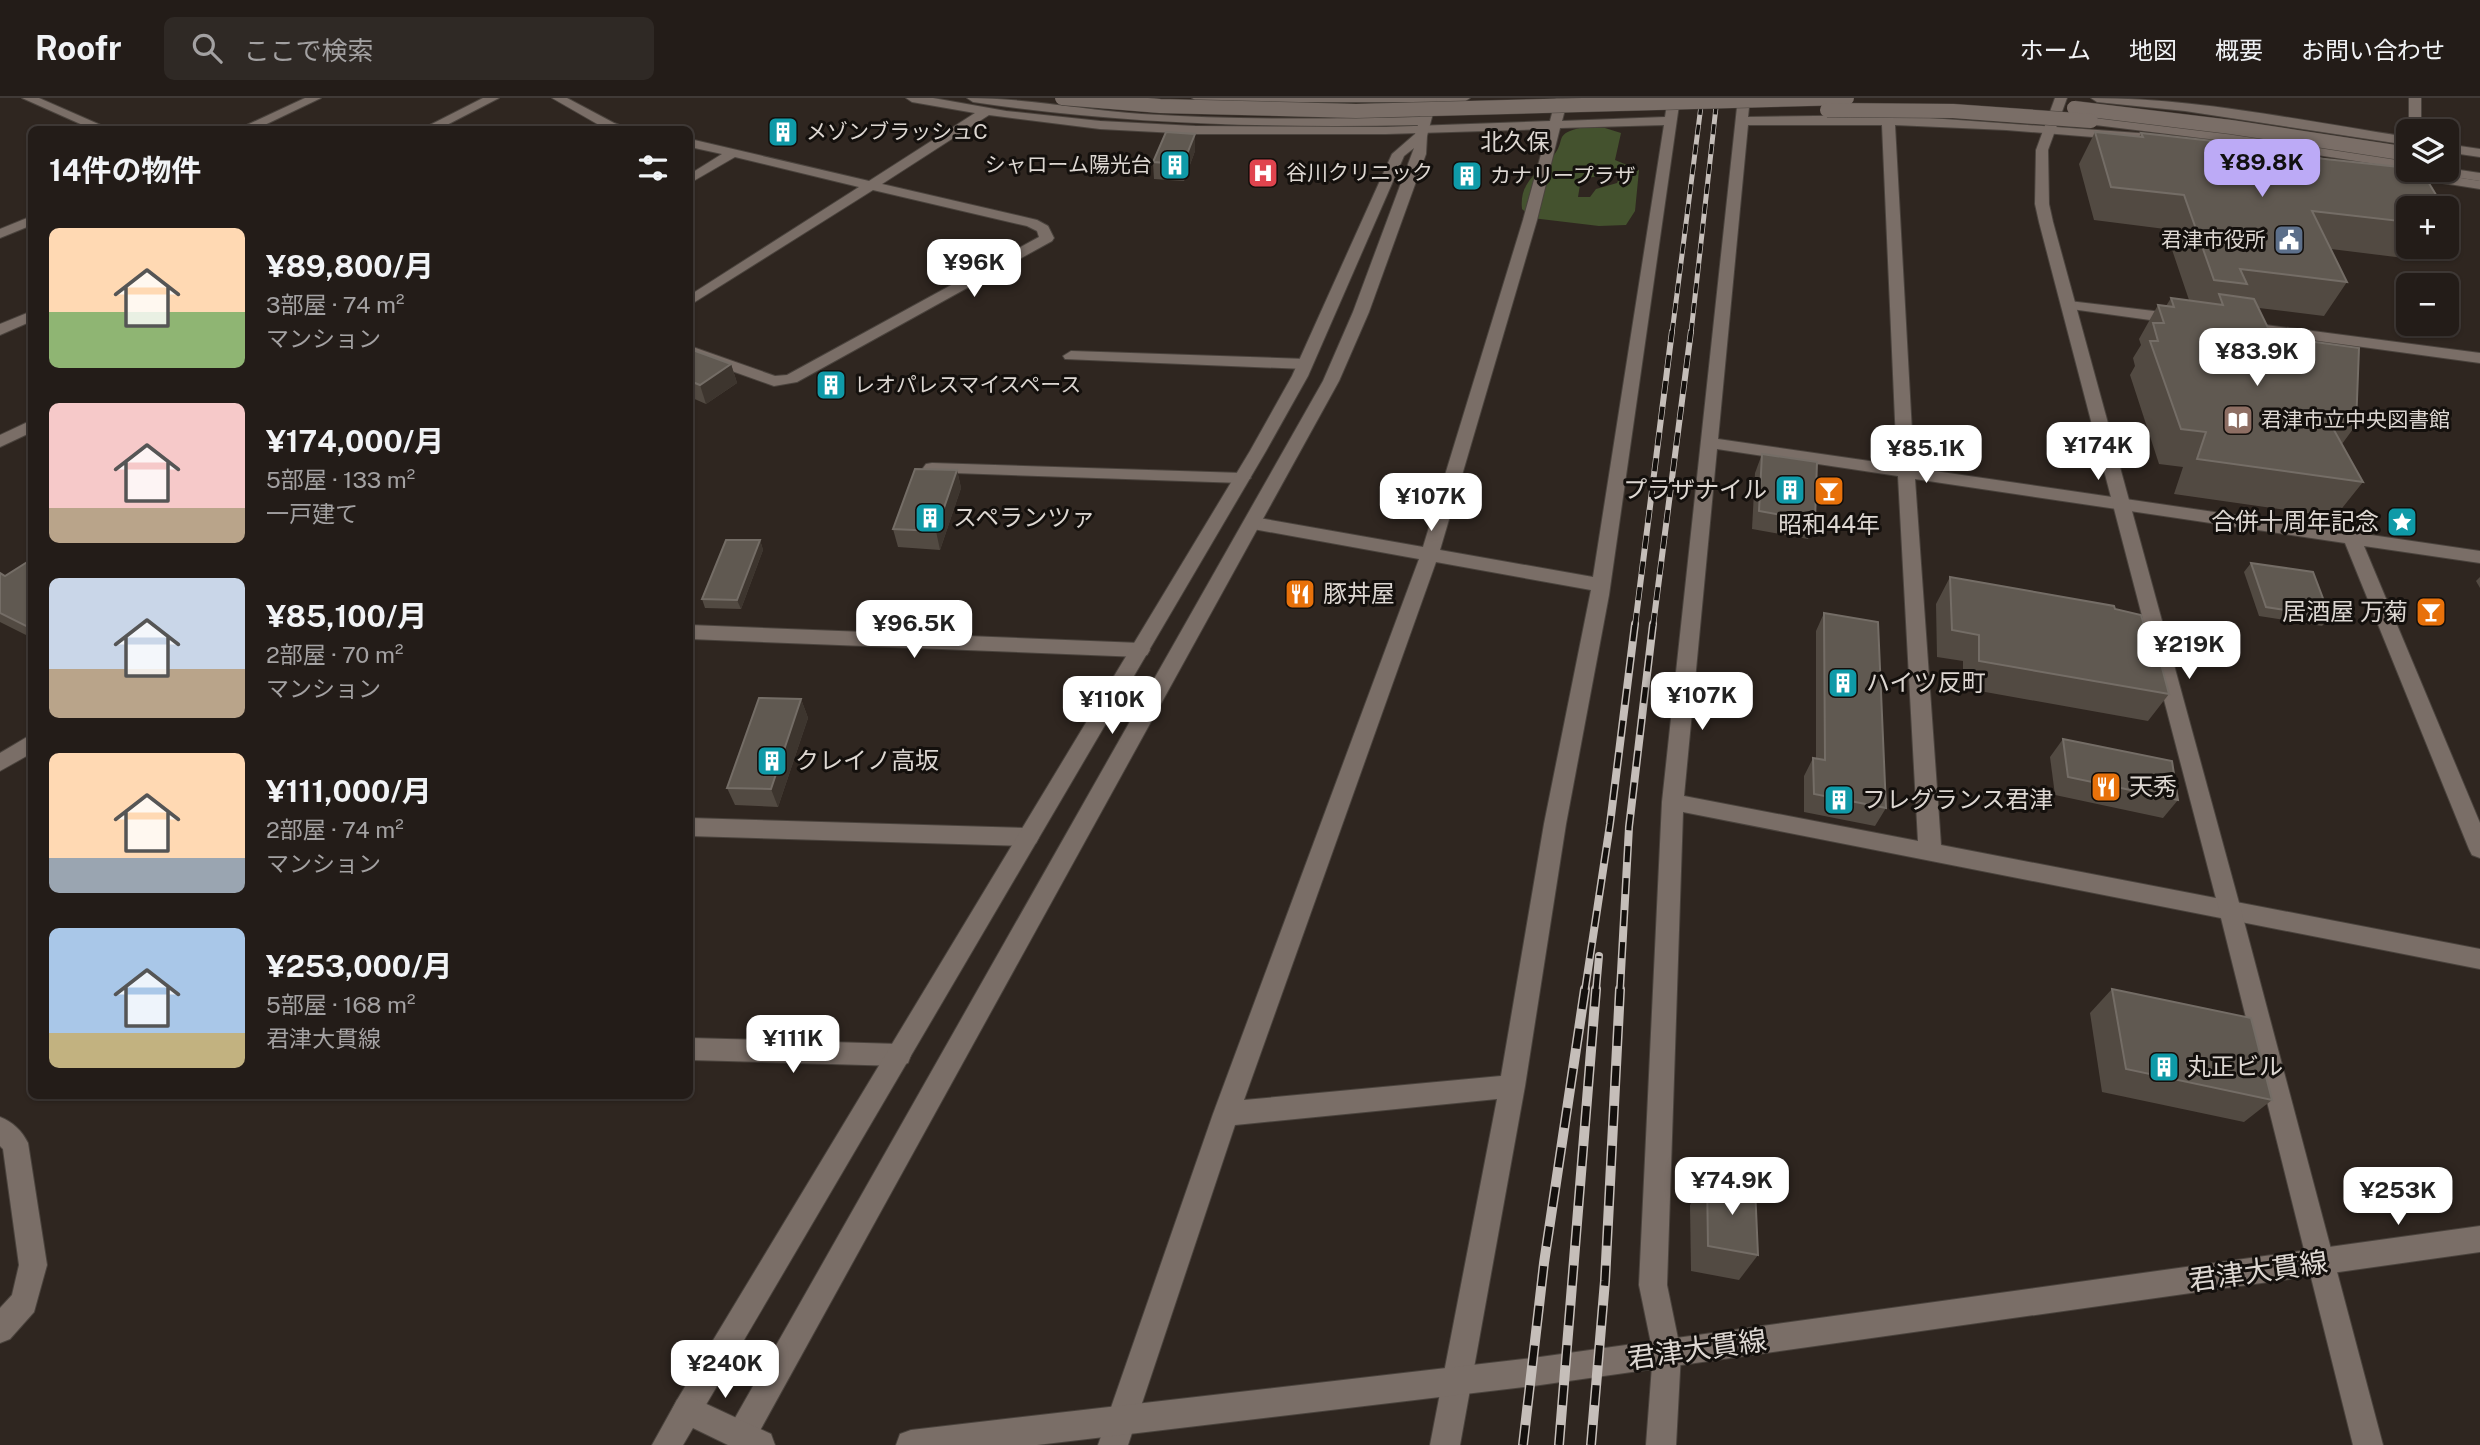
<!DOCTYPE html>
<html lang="ja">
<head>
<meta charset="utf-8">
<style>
  :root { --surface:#231c18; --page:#2f2925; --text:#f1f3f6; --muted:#a3a1a2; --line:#403a37; --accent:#bcaaf6 }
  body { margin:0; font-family:"Public Sans","Noto Sans JP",sans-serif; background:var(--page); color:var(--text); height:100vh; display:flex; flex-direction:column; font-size:26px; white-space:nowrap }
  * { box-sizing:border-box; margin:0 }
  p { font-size:23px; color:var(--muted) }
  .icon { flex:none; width:38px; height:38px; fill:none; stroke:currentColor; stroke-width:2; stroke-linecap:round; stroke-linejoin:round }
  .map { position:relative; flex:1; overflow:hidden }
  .sheet { position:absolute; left:28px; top:28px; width:665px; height:973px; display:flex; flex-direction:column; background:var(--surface); border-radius:10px; box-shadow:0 2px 5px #0004,0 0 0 2px var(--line) }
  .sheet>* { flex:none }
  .fabs { position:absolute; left:2396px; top:21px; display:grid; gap:14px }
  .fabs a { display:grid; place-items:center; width:63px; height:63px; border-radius:10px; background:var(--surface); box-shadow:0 2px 5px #0004,0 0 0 2px var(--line); font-size:35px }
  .price { position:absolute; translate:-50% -60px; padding:0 16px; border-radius:14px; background:#fff; color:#222; font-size:23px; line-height:46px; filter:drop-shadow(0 2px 4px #0008) }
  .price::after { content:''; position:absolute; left:50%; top:42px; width:21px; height:16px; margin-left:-10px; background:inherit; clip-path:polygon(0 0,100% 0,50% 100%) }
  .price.on { background:var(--accent); color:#111 }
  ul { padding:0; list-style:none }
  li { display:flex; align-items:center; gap:21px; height:175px; padding:0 21px }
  li span { display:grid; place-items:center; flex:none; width:196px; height:140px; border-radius:10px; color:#555 }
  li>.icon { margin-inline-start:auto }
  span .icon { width:84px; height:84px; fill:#fffc; stroke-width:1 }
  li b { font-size:30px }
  h2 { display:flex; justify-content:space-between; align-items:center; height:84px; padding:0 21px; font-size:30px }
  header { display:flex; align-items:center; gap:42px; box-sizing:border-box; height:98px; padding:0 35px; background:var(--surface); border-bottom:2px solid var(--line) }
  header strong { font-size:33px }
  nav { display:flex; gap:38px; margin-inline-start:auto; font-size:24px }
  .search { width:490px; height:63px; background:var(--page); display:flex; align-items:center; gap:18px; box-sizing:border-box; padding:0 24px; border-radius:10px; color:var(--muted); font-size:26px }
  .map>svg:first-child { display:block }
  .forest { fill:#44522e; fill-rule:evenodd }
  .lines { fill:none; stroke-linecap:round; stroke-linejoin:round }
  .minor-casing { stroke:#4a433d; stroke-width:2 }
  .tertiary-casing { stroke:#4a433d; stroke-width:2 }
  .secondary-casing { stroke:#4a433d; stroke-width:2 }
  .minor { fill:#7a6e67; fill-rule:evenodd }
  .tertiary { fill:#7a6e67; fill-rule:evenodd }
  .secondary { fill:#7a6e67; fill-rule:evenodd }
  .rail-far3-casing { stroke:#c5beb9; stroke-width:5 }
  .rail-far2-casing { stroke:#c5beb9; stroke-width:6 }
  .rail-far1-casing { stroke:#c5beb9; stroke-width:8 }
  .rail-casing { stroke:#c5beb9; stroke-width:10 }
  .rail-far3 { stroke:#14100d; stroke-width:3.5; stroke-dasharray:10; stroke-linecap:butt }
  .rail-far2 { stroke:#14100d; stroke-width:4.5; stroke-dasharray:13; stroke-linecap:butt }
  .rail-far1 { stroke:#14100d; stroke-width:5; stroke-dasharray:16; stroke-linecap:butt }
  .rail { stroke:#14100d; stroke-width:7; stroke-dasharray:20; stroke-linecap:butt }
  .tertiary-bridge-casing { stroke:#4a433d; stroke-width:15; stroke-linecap:butt }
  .tertiary-bridge { stroke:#7a6e67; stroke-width:14 }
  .wall { fill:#524a42 }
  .shaded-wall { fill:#3d352e }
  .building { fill:#605951; stroke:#746d66; stroke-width:2 }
  .labels { text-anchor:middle; stroke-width:6; stroke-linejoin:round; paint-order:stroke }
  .far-poi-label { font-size:21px; fill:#ddd7d2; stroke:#14100d; text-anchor:start }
  .far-quarter-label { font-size:23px; fill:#ddd7d2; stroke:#14100d }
  .poi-label { font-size:24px; fill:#ddd7d2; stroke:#14100d; text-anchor:start }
  .near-street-label { font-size:28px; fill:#ddd7d2; stroke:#14100d }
</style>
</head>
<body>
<header>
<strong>Roofr</strong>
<div class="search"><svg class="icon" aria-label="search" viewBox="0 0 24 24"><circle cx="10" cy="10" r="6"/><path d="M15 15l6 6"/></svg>ここで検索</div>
<nav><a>ホーム</a><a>地図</a><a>概要</a><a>お問い合わせ</a></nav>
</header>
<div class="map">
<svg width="2480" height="1347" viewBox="0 0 2480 1347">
  <rect width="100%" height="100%" fill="#2f2620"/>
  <!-- forest -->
  <path class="forest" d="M1583 29 1605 30 1621 35 1615 62 1639 72 1635 113 1626 127 1599 128 1532 120 1522 111C1519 83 1539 75 1554 57 1567 40 1552 37 1583 29ZM1619 71 1622 74 1617 85 1596 91 1590 99H1578L1581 81 1605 77Z"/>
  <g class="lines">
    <!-- minor casing -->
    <g class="minor-casing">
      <g id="minor">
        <path d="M22 0H39L112 32H94Z"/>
        <path d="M305 0H321L254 32H236Z"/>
        <path d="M483 0H499L437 32H420Z"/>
        <path d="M552 0H567L614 25 633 32 606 31Z"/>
        <path d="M906 0H933L1006 13 1100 23 1195 28 1386 29 1550 23 1556 0H1568L1562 23 1665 19 1668 0H1680L1609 497 1566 726 1525 988 1460 1347H1430L1497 1001 1235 1027 1128 1347H1098L1213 1016 1419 461 1253 431 1244 425 1253 419 1423 449 1523 122 1548 31 1386 36H1195L1100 31 989 17 882 86 1037 122 1048 128 1054 140 1052 143 797 284 774 288 690 258V248L775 278 787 277 1039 139 1037 133 1027 128 873 92 690 207V197L859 89 735 59 690 85V76L722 56 690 49V41L869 83 975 15 912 4ZM1664 27 1593 479 1440 452 1537 122 1560 30ZM1436 464 1591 492 1544 726 1501 978 1244 1002Z"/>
        <path d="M1192 0H1470L1464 4H1198Z"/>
        <path d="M1738 0H1750L1748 19 1888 17 2166 37 2172 41 2166 45 2006 32 1895 27 1914 370 2480 453V465L2364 448 2480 725V760L2472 757 2469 751 2345 445 1915 381 1941 747 2480 851V871L1683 714 1667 1187 1681 1255 1676 1347H1646L1653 1255 1639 1187 1662 704ZM1748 27H1882L1897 367 1718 341ZM1717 351 1898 378 1918 743 1684 698Z"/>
        <path d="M2091 0C2197 0 2303 23 2408 39V47L2185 13 2097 4Z"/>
        <rect x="2409" y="0" width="12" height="33"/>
        <path d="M2233 45 2316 57 2323 61 2316 65 2228 52 2227 49Z"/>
        <path d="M2446 46 2480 51V59L2446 54Z"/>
        <path d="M2385 68 2480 83V91L2380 75V69Z"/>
        <path d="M32 118V127L0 140V131Z"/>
        <path d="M2069 203 2179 216 2187 221 2179 226 2064 210 2062 207Z"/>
        <path d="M32 213V223L0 237V226Z"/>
        <path d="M2243 224 2480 255V265L2238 232 2235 229Z"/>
        <path d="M1071 253 1305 261 1313 266 1305 271 1065 261 1063 258Z"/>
        <path d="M32 322V334L0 349V337Z"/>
        <path d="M932 365 1242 375 1251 380 1242 385 926 374 923 370 926 366Z"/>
        <path d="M690 527 1140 545 1147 547 1150 552 1147 557 1140 559 690 541Z"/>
        <path d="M32 636V655L0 673V655Z"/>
        <path d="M690 720 1028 730 1036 733 1039 739 1036 745 1028 748 690 738Z"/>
        <path d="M690 940 899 946 908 949 911 957 908 965 899 968 690 962Z"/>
        <path d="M0 1019C13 1024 22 1033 28 1045L47 1167 34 1214 10 1241 0 1245V1210L12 1197 19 1167 3 1051 0 1048Z"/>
      </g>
    </g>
    <!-- tertiary casing -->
    <g class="tertiary-casing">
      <g id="tertiary">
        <path d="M967 0C1025 0 1084 12 1142 16 1235 22 1327 21 1420 19L1425 0H1437L1427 38 1426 56 1369 214 1339 283 752 1347H730L726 1337 731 1327 1323 283 1353 214 1414 50 1404 58 1308 278 1266 353 697 1322 687 1327 677 1322 672 1312 677 1302 1250 353 1292 278 1392 56 1415 36 1418 27C1268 30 1121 26 973 4Z"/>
        <path d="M2055 0H2067L2048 52 2049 106 2053 124 2241 812 2383 1347H2353L2219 812 2039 124 2035 106 2036 52Z"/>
        <path d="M2091 19 2233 36 2408 63V71L2233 44 2087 26 2085 23Z"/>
        <path d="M2446 70 2480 75V83L2436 76 2429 72Z"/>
      </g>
    </g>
    <!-- secondary casing -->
    <g class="secondary-casing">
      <g id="secondary">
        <path d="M2480 1128V1154L1533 1288 1037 1347H896L900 1336 911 1332 1533 1260Z"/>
        <path d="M687 1297 771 1336 775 1347H728L693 1330 683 1347H652L677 1302Z"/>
      </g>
    </g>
    <!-- minor -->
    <use href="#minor" class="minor"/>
    <!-- tertiary -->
    <use href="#tertiary" class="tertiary"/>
    <!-- secondary -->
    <use href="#secondary" class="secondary"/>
    <!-- rail-far3 casing -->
    <g class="rail-far3-casing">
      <g id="rail-far3">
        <path d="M1672 235 1702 0"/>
        <path d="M1691 235 1717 0"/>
      </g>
    </g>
    <!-- rail-far2 casing -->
    <g class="rail-far2-casing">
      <g id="rail-far2">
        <path d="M1635 528 1672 233"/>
        <path d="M1653 528 1691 233"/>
      </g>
    </g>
    <!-- rail-far1 casing -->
    <g class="rail-far1-casing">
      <g id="rail-far1">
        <path d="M1585 892 1610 726 1635 526"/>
        <path d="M1596 892 1599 858"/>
        <path d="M1620 892 1629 729 1653 526"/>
      </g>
    </g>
    <!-- rail casing -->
    <g class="rail-casing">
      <g id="rail">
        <path d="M1523 1347 1544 1165 1585 891"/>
        <path d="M1559 1347 1596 891"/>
        <path d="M1591 1347 1605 1183 1620 891"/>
      </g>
    </g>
    <!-- rail-far3 -->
    <use href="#rail-far3" class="rail-far3"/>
    <!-- rail-far2 -->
    <use href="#rail-far2" class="rail-far2"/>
    <!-- rail-far1 -->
    <use href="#rail-far1" class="rail-far1"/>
    <!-- rail -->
    <use href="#rail" class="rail"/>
    <!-- tertiary-bridge casing -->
    <g class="tertiary-bridge-casing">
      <g id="tertiary-bridge">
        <path d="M1062 0 1160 8 1356 13 1847 0"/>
        <path d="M2074 10 2231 29 2408 56"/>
        <path d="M1827 12 1953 13 2091 23"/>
      </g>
    </g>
    <!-- tertiary-bridge -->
    <use href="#tertiary-bridge" class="tertiary-bridge"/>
  </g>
  <!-- wall -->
  <g class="wall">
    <path d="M2095 34 2139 39 2141 35 2261 54 2408 110V149H2430L2420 162 2331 151 2347 184 2324 218 2259 210 2270 234 2356 327 2342 346 2363 384 2335 419 2174 396 2183 369 2159 366 2130 277 2135 268 2133 260 2141 247 2139 241 2158 207 2166 208 2171 200 2189 202 2165 131 2094 122 2079 66Z"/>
    <path d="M1195 36V53L1184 83 1154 81 1153 64Z"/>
    <path d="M690 251 731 266 737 285 706 306 690 299Z"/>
    <path d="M1762 356 1815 423 1808 441 1752 431 1755 375Z"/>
    <path d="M957 372 961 390 940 452 898 449 893 431Z"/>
    <path d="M760 442 763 452 741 511 705 510 702 501Z"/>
    <path d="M32 461V540L0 524V475L5 478Z"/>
    <path d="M2251 465 2330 519 2322 528 2259 518 2244 474Z"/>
    <path d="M1950 479 2153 555 2169 596 2148 623 1963 590V563L1937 559 1936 506Z"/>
    <path d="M2480 479V490L2476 483Z"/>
    <path d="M1824 515 1886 710 1875 728 1804 714V678L1813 660 1816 661V533Z"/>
    <path d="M801 601 808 620 778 709 735 707 727 690Z"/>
    <path d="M2063 641 2178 702 2163 720 2055 697 2050 659Z"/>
    <path d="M2112 891 2272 1002 2244 1024 2102 994 2090 915Z"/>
    <path d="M1707 1080 1758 1157 1739 1182 1691 1173 1690 1107Z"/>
  </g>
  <!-- shaded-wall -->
  <g class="shaded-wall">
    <path d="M1195 36V53L1184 83 1183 66Z"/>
    <path d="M731 266 737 285 706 306 700 287Z"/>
    <path d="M957 372 961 390 940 452 936 433Z"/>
    <path d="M760 442 763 452 741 511 737 502Z"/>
    <path d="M801 601 808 620 778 709 771 691Z"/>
  </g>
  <!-- building -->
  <g class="building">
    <path d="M1166 34 1195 36 1183 66 1153 64Z"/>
    <path d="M2095 34 2143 39 2141 35 2258 48 2261 54 2408 70V72H2411L2417 81 2427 82 2444 110H2408V124L2312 113 2347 184 2240 171 2247 186 2214 182 2184 97 2111 89Z"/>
    <path d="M2219 196 2254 201 2270 234 2301 242 2359 250 2356 327 2330 325 2363 384 2197 361 2206 334 2181 331 2150 243H2158L2153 225H2164L2158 207 2174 209 2171 200 2223 207Z"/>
    <path d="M690 251 731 266 700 287 690 283Z"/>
    <path d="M1762 356 1817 364 1815 423 1759 413Z"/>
    <path d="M915 371 957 372 936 433 893 431Z"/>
    <path d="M726 442H760L737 502 702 501Z"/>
    <path d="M32 461V531L0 515V475L5 478Z"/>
    <path d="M2251 465 2313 474 2330 519 2266 509Z"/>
    <path d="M1950 479 2114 508 2115 511 2141 517 2153 555 2161 566 2169 596 1979 563V537L1952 532Z"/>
    <path d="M1824 515 1878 524 1886 710 1814 696 1813 660 1825 662Z"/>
    <path d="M759 600 801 601 771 691 727 690Z"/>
    <path d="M2063 641 2172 663 2178 702 2068 679Z"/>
    <path d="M2112 891 2251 920 2272 1002 2126 971Z"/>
    <path d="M1707 1080 1755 1089 1758 1157 1708 1148Z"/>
  </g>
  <!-- icons -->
  <defs>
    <g id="building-square" transform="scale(1.575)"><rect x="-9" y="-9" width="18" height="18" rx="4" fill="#0f9aa8" stroke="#14100d"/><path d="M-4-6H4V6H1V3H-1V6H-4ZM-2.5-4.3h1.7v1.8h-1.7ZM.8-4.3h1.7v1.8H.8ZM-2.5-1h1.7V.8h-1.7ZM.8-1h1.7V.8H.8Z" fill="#fff"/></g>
    <g id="hospital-square" transform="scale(1.575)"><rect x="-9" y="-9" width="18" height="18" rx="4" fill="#e0444e" stroke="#14100d"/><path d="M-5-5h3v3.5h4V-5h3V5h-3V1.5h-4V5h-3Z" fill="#fff"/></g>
    <g id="civic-square" transform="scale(1.575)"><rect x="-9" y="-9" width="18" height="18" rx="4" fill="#5c6f8a" stroke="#14100d"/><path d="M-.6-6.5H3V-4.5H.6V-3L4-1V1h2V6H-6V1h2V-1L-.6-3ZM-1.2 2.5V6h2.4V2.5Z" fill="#fff"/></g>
    <g id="library-square" transform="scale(1.575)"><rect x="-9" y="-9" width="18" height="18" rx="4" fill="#8d6e63" stroke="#14100d"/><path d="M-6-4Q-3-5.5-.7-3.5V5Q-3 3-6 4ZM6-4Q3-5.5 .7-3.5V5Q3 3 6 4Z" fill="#fff"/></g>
    <g id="bar-square" transform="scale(1.575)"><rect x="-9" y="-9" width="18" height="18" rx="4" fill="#e8710a" stroke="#14100d"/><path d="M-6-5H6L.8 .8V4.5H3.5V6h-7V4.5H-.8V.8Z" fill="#fff"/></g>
    <g id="sight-square" transform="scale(1.575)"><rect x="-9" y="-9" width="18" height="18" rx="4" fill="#0f9aa8" stroke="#14100d"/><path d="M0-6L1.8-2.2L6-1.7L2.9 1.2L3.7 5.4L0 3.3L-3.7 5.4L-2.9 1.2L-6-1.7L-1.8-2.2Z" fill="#fff"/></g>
    <g id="restaurant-square" transform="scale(1.575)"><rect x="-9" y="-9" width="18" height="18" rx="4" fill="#e8710a" stroke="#14100d"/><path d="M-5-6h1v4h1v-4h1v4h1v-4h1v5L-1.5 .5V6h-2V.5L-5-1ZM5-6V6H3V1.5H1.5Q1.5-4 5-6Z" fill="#fff"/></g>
  </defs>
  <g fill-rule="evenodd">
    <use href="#building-square" x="783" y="34"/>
    <use href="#building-square" x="1175" y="67"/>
    <use href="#hospital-square" x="1263" y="75"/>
    <use href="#building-square" x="1467" y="78"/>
    <use href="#civic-square" x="2289" y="142"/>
    <use href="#building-square" x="831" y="287"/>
    <use href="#library-square" x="2238" y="322"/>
    <use href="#building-square" x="1790" y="392"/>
    <use href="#bar-square" x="1829" y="393"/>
    <use href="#building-square" x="930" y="420"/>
    <use href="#sight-square" x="2402" y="424"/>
    <use href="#restaurant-square" x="1300" y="496"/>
    <use href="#bar-square" x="2431" y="514"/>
    <use href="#building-square" x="1843" y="585"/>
    <use href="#building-square" x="772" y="663"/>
    <use href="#restaurant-square" x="2106" y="689"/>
    <use href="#building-square" x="1839" y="702"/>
    <use href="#building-square" x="2164" y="969"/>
  </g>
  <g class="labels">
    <!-- far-poi labels -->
    <g class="far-poi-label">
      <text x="806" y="41">メゾンブラッシュC</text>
      <text x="1152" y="74" text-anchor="end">シャローム陽光台</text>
      <text x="1286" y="82">谷川クリニック</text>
      <text x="1490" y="85">カナリープラザ</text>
      <text x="2266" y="149" text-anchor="end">君津市役所</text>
      <text x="854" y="294">レオパレスマイスペース</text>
      <text x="2261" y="329">君津市立中央図書館</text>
    </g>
    <!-- far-quarter labels -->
    <g class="far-quarter-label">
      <text x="1515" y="52">北久保</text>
    </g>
    <!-- poi labels -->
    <g class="poi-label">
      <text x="1767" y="400" text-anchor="end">プラザナイル</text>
      <text x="953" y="428">スペランツァ</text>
      <text x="2379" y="432" text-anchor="end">合併十周年記念</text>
      <text x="1829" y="435" text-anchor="middle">昭和44年</text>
      <text x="1323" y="504">豚丼屋</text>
      <text x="2408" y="522" text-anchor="end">居酒屋 万菊</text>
      <text x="1866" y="593">ハイツ反町</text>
      <text x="795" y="671">クレイノ高坂</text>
      <text x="2129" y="697">天秀</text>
      <text x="1862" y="710">フレグランス君津</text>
      <text x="2187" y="977">丸正ビル</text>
    </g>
    <!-- near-street labels -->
    <g class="near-street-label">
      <text transform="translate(2258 1173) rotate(-8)" y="10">君津大貫線</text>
      <text transform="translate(1697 1251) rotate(-8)" y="10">君津大貫線</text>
    </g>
  </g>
</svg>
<div class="fabs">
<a><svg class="icon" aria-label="layers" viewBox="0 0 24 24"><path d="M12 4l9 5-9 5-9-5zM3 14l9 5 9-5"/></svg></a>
<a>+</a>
<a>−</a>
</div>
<b class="price on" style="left:2262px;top:101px">¥89.8K</b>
<b class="price" style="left:974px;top:201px">¥96K</b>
<b class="price" style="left:2257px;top:290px">¥83.9K</b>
<b class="price" style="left:2098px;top:384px">¥174K</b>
<b class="price" style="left:1926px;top:387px">¥85.1K</b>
<b class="price" style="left:1431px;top:435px">¥107K</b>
<b class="price" style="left:914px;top:562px">¥96.5K</b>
<b class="price" style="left:2189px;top:583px">¥219K</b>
<b class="price" style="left:1702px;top:634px">¥107K</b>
<b class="price" style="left:1112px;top:638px">¥110K</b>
<b class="price" style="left:793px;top:977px">¥111K</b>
<b class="price" style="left:1732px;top:1119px">¥74.9K</b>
<b class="price" style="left:2398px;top:1129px">¥253K</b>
<b class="price" style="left:725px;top:1302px">¥240K</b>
<section class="sheet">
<h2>14件の物件<svg class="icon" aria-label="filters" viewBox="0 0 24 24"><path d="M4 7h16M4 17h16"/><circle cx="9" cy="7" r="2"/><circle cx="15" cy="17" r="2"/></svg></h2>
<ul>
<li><span style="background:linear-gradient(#ffd9b3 60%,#8fb573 0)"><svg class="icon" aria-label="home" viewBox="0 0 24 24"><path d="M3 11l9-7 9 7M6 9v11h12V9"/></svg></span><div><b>¥89,800/月</b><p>3部屋 · 74 m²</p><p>マンション</p></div></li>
<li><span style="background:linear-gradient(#f6c9c9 75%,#b9a48a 0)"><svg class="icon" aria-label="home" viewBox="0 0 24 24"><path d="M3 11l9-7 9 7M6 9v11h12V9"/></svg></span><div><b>¥174,000/月</b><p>5部屋 · 133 m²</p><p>一戸建て</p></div></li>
<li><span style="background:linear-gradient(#c9d6e8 65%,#b9a48a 0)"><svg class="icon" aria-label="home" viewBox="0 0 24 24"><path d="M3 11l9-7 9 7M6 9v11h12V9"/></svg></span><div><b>¥85,100/月</b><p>2部屋 · 70 m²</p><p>マンション</p></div></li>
<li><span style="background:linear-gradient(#ffd9b3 75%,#9aa5b1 0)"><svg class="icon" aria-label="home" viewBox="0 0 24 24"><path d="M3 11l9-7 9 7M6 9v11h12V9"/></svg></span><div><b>¥111,000/月</b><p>2部屋 · 74 m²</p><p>マンション</p></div></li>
<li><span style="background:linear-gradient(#a9c7e8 75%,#c2b280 0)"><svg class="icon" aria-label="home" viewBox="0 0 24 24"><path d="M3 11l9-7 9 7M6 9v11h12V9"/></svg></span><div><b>¥253,000/月</b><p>5部屋 · 168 m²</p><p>君津大貫線</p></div></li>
</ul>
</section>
</div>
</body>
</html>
